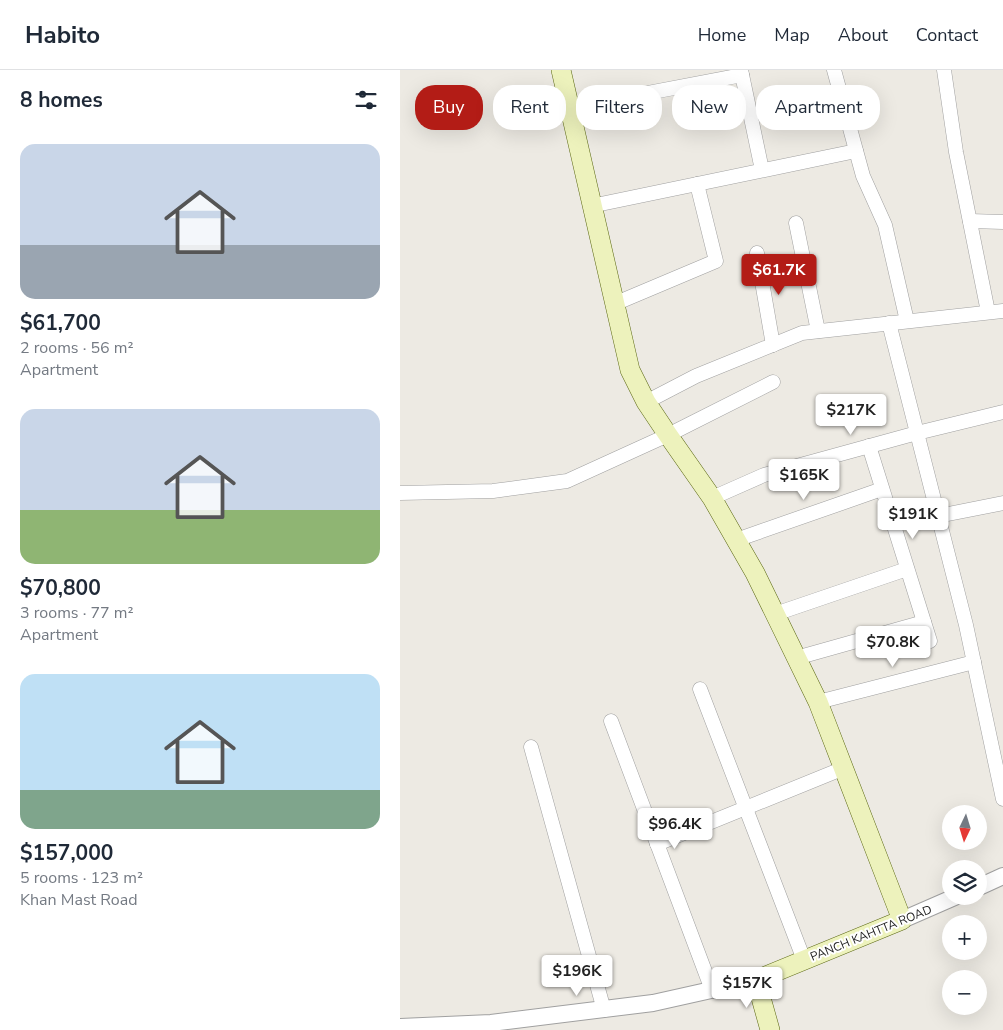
<!DOCTYPE html>
<html lang="en">
<head>
<meta charset="utf-8">
<style>
  :root { --surface:#fff; --page:#f6f6f7; --text:#1f2937; --muted:#747a83; --line:#e0e1e3; --accent:#b31c16 }
  body { margin:0; font-family:"Nunito Sans",sans-serif; background:var(--page); color:var(--text); height:100vh; display:flex; flex-direction:column; font-size:19px; white-space:nowrap }
  * { box-sizing:border-box; margin:0 }
  p { font-size:16px; color:var(--muted) }
  .icon { flex:none; width:28px; height:28px; fill:none; stroke:currentColor; stroke-width:2; stroke-linecap:round; stroke-linejoin:round }
  .map { position:relative; flex:1; overflow:hidden }
  .details { display:flex; flex-direction:column; background:var(--surface); width:400px }
  .details>* { flex:none }
  .banner { position:absolute; left:15px; top:15px; width:475px; height:45px; display:flex; gap:10px }
  .needle { width:32px; rotate:184deg }
  .tools { position:absolute; left:542px; top:735px; display:grid; gap:10px }
  .tools a { display:grid; place-items:center; width:45px; height:45px; border-radius:50%; background:var(--surface); box-shadow:0 5px 20px #0002; font-size:25px }
  .price { position:absolute; translate:-50% -42px; padding:0 11px; border-radius:5px; background:#fff; color:#222; font-size:16px; line-height:32px; filter:drop-shadow(0 1px 2px #0008) }
  .price::after { content:''; position:absolute; left:50%; top:30px; width:15px; height:11px; margin-left:-8px; background:inherit; clip-path:polygon(0 0,100% 0,50% 100%) }
  .price.on { background:var(--accent); color:#fff }
  ul { padding:0; list-style:none }
  li { display:grid; align-content:center; gap:10px; height:265px; padding:0 20px }
  li span { display:grid; place-items:center; height:155px; border-radius:15px; color:#555 }
  li>.icon { margin-inline-start:auto }
  span .icon { width:90px; height:90px; fill:#fffc; stroke-width:1 }
  li b { font-size:21px }
  h2 { display:flex; justify-content:space-between; align-items:center; height:60px; padding:0 20px; font-size:21px }
  .chip { padding:0 18px; border-radius:20px; background:var(--surface); box-shadow:0 5px 20px #0002; font-size:18px; line-height:45px }
  .chip.on { background:var(--accent); color:#fff }
  header { display:flex; align-items:center; gap:30px; box-sizing:border-box; height:70px; padding:0 25px; background:var(--surface); border-bottom:1px solid var(--line) }
  header strong { font-size:24px }
  nav { display:flex; gap:28px; margin-inline-start:auto; font-size:18px }
  main { display:flex; flex:1; min-height:0 }
  .map>svg:first-child { display:block }
  .lines { fill:none; stroke-linecap:round; stroke-linejoin:round }
  .minor-casing { stroke:#a0a0a0; stroke-width:15 }
  .tertiary-casing { stroke:#a0a0a0; stroke-width:18 }
  .secondary-casing { stroke:#596611; stroke-width:20 }
  .minor { stroke:#fff; stroke-width:14 }
  .tertiary { stroke:#fff; stroke-width:16 }
  .secondary { stroke:#edf2bc; stroke-width:19 }
  .labels { text-anchor:middle; stroke-width:4; stroke-linejoin:round; paint-order:stroke }
  .street-label { font-size:12px; fill:#1c1c1c; stroke:#fff }
</style>
</head>
<body>
<header>
<strong>Habito</strong>
<nav><a>Home</a><a>Map</a><a>About</a><a>Contact</a></nav>
</header>
<main>
<section class="details">
<h2>8 homes<svg class="icon" aria-label="filters" viewBox="0 0 24 24"><path d="M4 7h16M4 17h16"/><circle cx="9" cy="7" r="2"/><circle cx="15" cy="17" r="2"/></svg></h2>
<ul>
<li><span style="background:linear-gradient(#c9d6e8 65%,#9aa5b1 0)"><svg class="icon" aria-label="home" viewBox="0 0 24 24"><path d="M3 11l9-7 9 7M6 9v11h12V9"/></svg></span><div><b>$61,700</b><p>2 rooms · 56 m²</p><p>Apartment</p></div></li>
<li><span style="background:linear-gradient(#c9d6e8 65%,#8fb573 0)"><svg class="icon" aria-label="home" viewBox="0 0 24 24"><path d="M3 11l9-7 9 7M6 9v11h12V9"/></svg></span><div><b>$70,800</b><p>3 rooms · 77 m²</p><p>Apartment</p></div></li>
<li><span style="background:linear-gradient(#bfe0f5 75%,#7fa58c 0)"><svg class="icon" aria-label="home" viewBox="0 0 24 24"><path d="M3 11l9-7 9 7M6 9v11h12V9"/></svg></span><div><b>$157,000</b><p>5 rooms · 123 m²</p><p>Khan Mast Road</p></div></li>
</ul>
</section>
<div class="map">
<svg width="603" height="960" viewBox="0 0 603 960">
  <rect width="100%" height="100%" fill="#edeae3"/>
  <g class="lines">
    <!-- minor casing -->
    <g class="minor-casing">
      <g id="minor">
        <path d="M341 0 362 100"/>
        <path d="M434 0 463 106 485 155 507 251"/>
        <path d="M544 0 556 82 588 242"/>
        <path d="M169 38 342 5"/>
        <path d="M191 136 456 81"/>
        <path d="M570 151 603 152"/>
        <path d="M396 153 418 261"/>
        <path d="M357 183 373 275"/>
        <path d="M214 234 316 191 297 114"/>
        <path d="M489 253 566 555 603 729"/>
        <path d="M246 332 296 306 402 263 603 241"/>
        <path d="M469 376 530 571"/>
        <path d="M0 423 93 421 167 411 268 365 373 312"/>
        <path d="M312 428 364 405 517 363 603 342"/>
        <path d="M538 446 603 433"/>
        <path d="M336 470 482 419"/>
        <path d="M375 544 507 499"/>
        <path d="M396 588 524 552"/>
        <path d="M300 619 404 890"/>
        <path d="M418 632 574 592"/>
        <path d="M211 651 312 920"/>
        <path d="M131 677 204 940"/>
        <path d="M257 774 444 698"/>
      </g>
    </g>
    <!-- tertiary casing -->
    <g class="tertiary-casing">
      <g id="tertiary">
        <path d="M579 817 603 806"/>
        <path d="M502 850 557 826"/>
        <path d="M0 957 91 953 253 933 356 910"/>
      </g>
    </g>
    <!-- secondary casing -->
    <g class="secondary-casing">
      <path id="secondary" d="M161 0 230 300 246 332 268 365 312 428 355 503 418 632 502 850 356 910 370 960"/>
    </g>
    <!-- minor -->
    <use href="#minor" class="minor"/>
    <!-- tertiary -->
    <use href="#tertiary" class="tertiary"/>
    <!-- secondary -->
    <use href="#secondary" class="secondary"/>
  </g>
  <g class="labels">
    <!-- street labels -->
    <g class="street-label">
      <text transform="translate(471 863) rotate(-22)" y="4">PANCH KAHTTA ROAD</text>
    </g>
  </g>
</svg>
<div class="tools">
<a><svg class="needle" viewBox="-14 -14 28 28"><path d="M0-13l5 13h-10z" fill="#e53935"/><path d="M0 13l5-13h-10z" fill="#747a83"/></svg></a>
<a><svg class="icon" aria-label="layers" viewBox="0 0 24 24"><path d="M12 4l9 5-9 5-9-5zM3 14l9 5 9-5"/></svg></a>
<a>+</a>
<a>−</a>
</div>
<b class="price on" style="left:379px;top:226px">$61.7K</b>
<b class="price" style="left:451px;top:366px">$217K</b>
<b class="price" style="left:404px;top:431px">$165K</b>
<b class="price" style="left:513px;top:470px">$191K</b>
<b class="price" style="left:493px;top:598px">$70.8K</b>
<b class="price" style="left:275px;top:780px">$96.4K</b>
<b class="price" style="left:177px;top:927px">$196K</b>
<b class="price" style="left:347px;top:939px">$157K</b>
<div class="banner">
<a class="chip on">Buy</a>
<a class="chip">Rent</a>
<a class="chip">Filters</a>
<a class="chip">New</a>
<a class="chip">Apartment</a>
</div>
</div>
</main>
</body>
</html>
